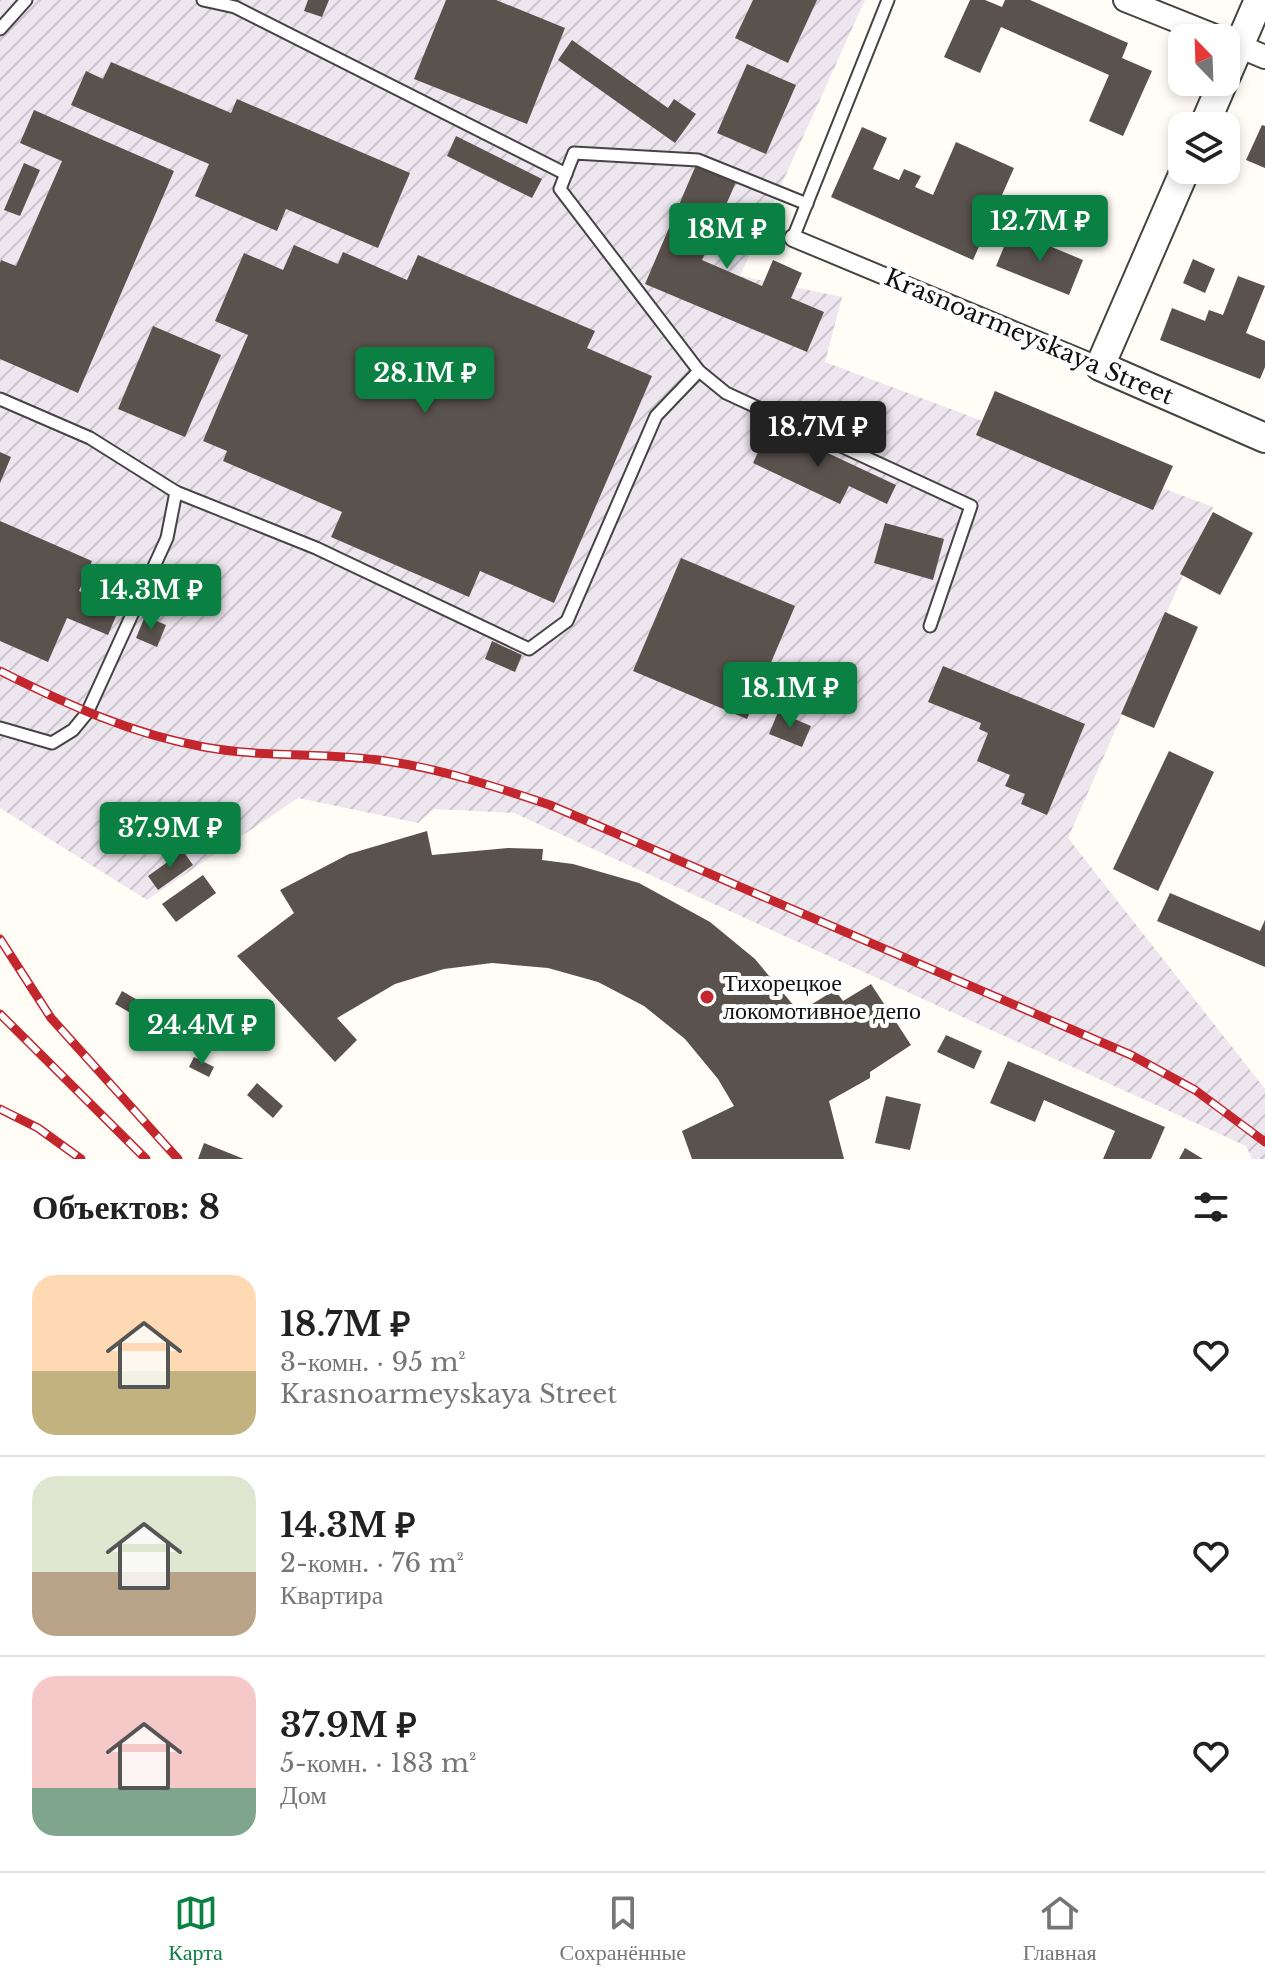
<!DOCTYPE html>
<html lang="ru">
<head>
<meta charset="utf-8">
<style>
  :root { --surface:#fff; --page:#f2f2f2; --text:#222; --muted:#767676; --line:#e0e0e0; --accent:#0b8043 }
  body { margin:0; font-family:"Libre Baskerville",serif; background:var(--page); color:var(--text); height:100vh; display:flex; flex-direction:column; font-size:30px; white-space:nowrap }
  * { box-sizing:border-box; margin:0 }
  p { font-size:26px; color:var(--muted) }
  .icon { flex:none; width:44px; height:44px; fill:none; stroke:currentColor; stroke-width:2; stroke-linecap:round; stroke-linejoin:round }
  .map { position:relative; height:1159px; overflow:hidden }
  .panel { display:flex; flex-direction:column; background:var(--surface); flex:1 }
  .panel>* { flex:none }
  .needle { width:52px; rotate:337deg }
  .tools { position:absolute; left:1168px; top:24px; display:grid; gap:16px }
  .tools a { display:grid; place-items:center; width:72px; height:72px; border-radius:16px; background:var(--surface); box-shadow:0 4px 12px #0003; font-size:40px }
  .price { position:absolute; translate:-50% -68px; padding:0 18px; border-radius:8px; background:var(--accent); color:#fff; font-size:26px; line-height:52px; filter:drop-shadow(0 2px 4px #0008) }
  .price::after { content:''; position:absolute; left:50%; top:48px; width:24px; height:18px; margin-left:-12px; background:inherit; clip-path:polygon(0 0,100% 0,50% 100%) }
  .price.current { background:#222; color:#fff }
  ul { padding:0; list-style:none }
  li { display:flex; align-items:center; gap:24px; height:200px; padding:0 32px }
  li+li { border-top:2px solid var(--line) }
  li span { display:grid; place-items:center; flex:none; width:224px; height:160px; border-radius:24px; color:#555 }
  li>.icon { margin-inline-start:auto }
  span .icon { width:96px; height:96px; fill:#fffc; stroke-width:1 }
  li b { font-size:34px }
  h2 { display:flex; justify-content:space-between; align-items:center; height:96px; padding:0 32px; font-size:34px }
  .menu { display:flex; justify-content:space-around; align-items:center; height:112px; border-top:2px solid var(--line); background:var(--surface); font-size:22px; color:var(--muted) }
  .menu a { display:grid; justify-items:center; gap:4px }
  .menu .current { color:var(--accent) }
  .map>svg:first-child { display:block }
  .industrial { fill:url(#industrial-furrows) }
  .building { fill:#5a524d }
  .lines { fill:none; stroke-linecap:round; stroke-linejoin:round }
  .service-casing { stroke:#444; stroke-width:15 }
  .pedestrian-casing { stroke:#444; stroke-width:20 }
  .minor-casing { stroke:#444; stroke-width:26 }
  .tertiary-casing { stroke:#444; stroke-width:32 }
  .service { stroke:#fff; stroke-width:11 }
  .pedestrian { stroke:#fff; stroke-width:16 }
  .minor { stroke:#fff; stroke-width:22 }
  .tertiary { stroke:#fff; stroke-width:28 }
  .rail-casing { stroke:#c4262e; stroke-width:9 }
  .rail { stroke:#fff; stroke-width:6; stroke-dasharray:18; stroke-linecap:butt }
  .poi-dot { fill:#c4262e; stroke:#fff; stroke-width:3 }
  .labels { text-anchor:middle; stroke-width:8; stroke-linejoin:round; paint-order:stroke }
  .street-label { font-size:24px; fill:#111; stroke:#fff }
  .poi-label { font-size:24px; fill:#111; stroke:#fff; text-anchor:start }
</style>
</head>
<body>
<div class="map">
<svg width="1265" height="1159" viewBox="0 0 1265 1159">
  <defs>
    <pattern id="industrial-furrows" width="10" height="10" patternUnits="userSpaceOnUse" patternTransform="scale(2)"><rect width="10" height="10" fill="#eee6ef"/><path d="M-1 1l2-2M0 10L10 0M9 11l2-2" fill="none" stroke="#cbc4cc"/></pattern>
  </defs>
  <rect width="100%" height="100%" fill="#fffdf5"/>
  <!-- industrial -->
  <path class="industrial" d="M0 0H865L740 276 842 297 825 362 1213 507 1068 838 1265 1089V1159H1252L1246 1146 514 813 433 809 418 823 298 798 147 900 0 808Z"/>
  <!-- building -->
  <g class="building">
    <path d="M308 0H329L322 17 304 11Z"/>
    <path d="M446 0H496L565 28 527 124 414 79Z"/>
    <path d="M753 0H817L788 63 735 38Z"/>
    <path d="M970 0H985L1002 7 1005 0H1030L1128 43 1122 58 1152 71 1123 136 1089 121 1109 75 1001 27 980 73 944 57Z"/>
    <path d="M572 40 668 108 674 99 696 114 675 143 558 60Z"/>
    <path d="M111 62 231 113 237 99 410 173 378 248 286 209 277 231 195 196 209 164 71 105 86 71 103 79Z"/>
    <path d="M747 64 796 85 766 154 717 133Z"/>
    <path d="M34 110 174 171 78 393 0 359V263L1 260 16 266 62 161 20 143Z"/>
    <path d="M1262 125 1265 126V168L1246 160Z"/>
    <path d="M862 127 887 138 873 169 899 180 904 169 921 176 915 187 933 195 956 142 1014 168 973 260 831 197Z"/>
    <path d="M456 136 542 179 532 198 447 156Z"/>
    <path d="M24 163 40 170 20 216 4 210Z"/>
    <path d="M696 165 736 182 702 260 762 286 773 260 802 273 791 298 824 312 807 352 645 284Z"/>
    <path d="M1011 230 1083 260 1069 295 996 266Z"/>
    <path d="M294 245 338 264 343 252 407 280 418 255 595 331 587 348 652 376 554 603 480 571 469 597 331 537 342 512 223 461 227 451 203 441 248 335 215 321 244 253 283 270Z"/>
    <path d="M1193 259 1215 269 1205 293 1183 283Z"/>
    <path d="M1238 276 1265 286 1246 333 1265 341V367L1260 379 1160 340 1172 308 1205 321 1209 310 1223 315Z"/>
    <path d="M153 326 221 355 185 437 118 409Z"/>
    <path d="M995 391 1173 466 1153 510 976 435Z"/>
    <path d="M770 426 896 485 887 504 849 486 840 504 753 463Z"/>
    <path d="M0 452 11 457 0 483Z"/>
    <path d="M1213 512 1253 533 1220 595 1180 574Z"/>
    <path d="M0 521 92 561 79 591 119 609 108 635 67 618 48 662 0 641Z"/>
    <path d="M885 523 944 539 933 580 874 563Z"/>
    <path d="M681 558 795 606 747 719 633 671Z"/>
    <path d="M1165 612 1198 627 1154 728 1121 714Z"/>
    <path d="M145 616 166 625 157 647 136 638Z"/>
    <path d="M492 641 522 655 515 672 485 659Z"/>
    <path d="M943 666 1085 724 1047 815 1021 804 1025 794 1005 786 1010 775 977 761 988 733 979 729 981 723 928 702Z"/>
    <path d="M778 712 811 726 802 747 769 734Z"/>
    <path d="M1169 751 1214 772 1158 891 1113 869Z"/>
    <path d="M107 823 125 832 120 841 102 831Z"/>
    <path d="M427 831 432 855 508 848 543 849 542 860 573 864 639 883 710 922 755 959 799 1012 835 990 843 1001 871 984 911 1045 870 1072V1078L829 1101 844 1159H692L682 1131 734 1106 718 1079 685 1039 644 1006 598 982 548 968 492 963 444 969 395 984 337 1018 357 1040 335 1062 237 956 294 913 280 890 349 854Z"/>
    <path d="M183 851 193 865 158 890 148 876Z"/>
    <path d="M203 875 216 893 176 922 162 904Z"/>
    <path d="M1170 893 1260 931 1265 920V967L1157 921Z"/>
    <path d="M122 991 165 1016 158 1029 115 1004Z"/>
    <path d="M237 1010 255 1025 248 1034 230 1019Z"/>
    <path d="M946 1035 982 1051 974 1069 937 1052Z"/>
    <path d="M194 1057 214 1067 209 1077 189 1067Z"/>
    <path d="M1008 1061 1165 1127 1151 1159H1103L1115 1131 1044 1100 1035 1122 990 1103Z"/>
    <path d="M257 1083 283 1106 273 1118 247 1095Z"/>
    <path d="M886 1096 921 1104 910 1150 875 1143Z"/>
    <path d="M204 1143 244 1159H198Z"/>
    <path d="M1185 1148 1203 1159H1179Z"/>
  </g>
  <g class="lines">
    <!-- service casing -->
    <g class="service-casing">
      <g id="service">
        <path d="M203 0 235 7 566 174"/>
        <path d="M0 29 26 0"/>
        <path d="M793 238 888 0"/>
        <path d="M699 371 726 393 971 506 930 626"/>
        <path d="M0 399 90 438 176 492 316 548 529 649 567 621 656 416 699 371 560 189 574 153 698 160 807 204"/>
        <path d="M0 728 52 743 73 730 87 713 167 538 176 492"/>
      </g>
    </g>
    <!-- pedestrian casing -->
    <g class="pedestrian-casing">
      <path id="pedestrian" d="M793 238 1100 366"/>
    </g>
    <!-- minor casing -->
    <g class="minor-casing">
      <g id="minor">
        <path d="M1125 0 1220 38"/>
        <path d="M1227 41 1265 57"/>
      </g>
    </g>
    <!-- tertiary casing -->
    <g class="tertiary-casing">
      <g id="tertiary">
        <path d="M1226 76 1259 0"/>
        <path d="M1204 126 1223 82"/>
        <path d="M1185 170 1100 366 1265 438"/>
      </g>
    </g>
    <!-- service -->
    <use href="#service" class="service"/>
    <!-- pedestrian -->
    <use href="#pedestrian" class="pedestrian"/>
    <!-- minor -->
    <use href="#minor" class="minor"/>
    <!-- tertiary -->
    <use href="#tertiary" class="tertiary"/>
    <!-- rail casing -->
    <g class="rail-casing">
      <g id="rail">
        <path d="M0 671C66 704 131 734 204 747 264 758 326 752 386 761 442 769 496 787 550 805L1131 1055 1195 1090 1265 1142"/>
        <path d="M0 939 51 1018 178 1159"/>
        <path d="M0 1014 146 1159"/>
        <path d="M0 1109 38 1128 81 1159"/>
      </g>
    </g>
    <!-- rail -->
    <use href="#rail" class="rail"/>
  </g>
  <!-- markers -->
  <circle class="poi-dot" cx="707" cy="997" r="8"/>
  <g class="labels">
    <!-- street labels -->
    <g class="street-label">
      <text transform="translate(1029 337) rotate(23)" y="8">Krasnoarmeyskaya Street</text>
    </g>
    <!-- poi labels -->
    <g class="poi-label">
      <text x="723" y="991">Тихорецкое<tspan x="723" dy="28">локомотивное депо</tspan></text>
    </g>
  </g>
</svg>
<div class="tools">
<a><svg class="needle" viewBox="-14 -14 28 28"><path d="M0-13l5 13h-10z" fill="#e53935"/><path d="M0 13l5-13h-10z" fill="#767676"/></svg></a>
<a><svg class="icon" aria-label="layers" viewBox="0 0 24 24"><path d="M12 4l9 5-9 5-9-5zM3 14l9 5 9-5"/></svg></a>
</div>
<b class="price" style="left:1040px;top:263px">12.7M ₽</b>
<b class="price" style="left:727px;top:271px">18M ₽</b>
<b class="price" style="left:425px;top:415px">28.1M ₽</b>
<b class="price current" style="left:818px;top:469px">18.7M ₽</b>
<b class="price" style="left:151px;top:632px">14.3M ₽</b>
<b class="price" style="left:790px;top:730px">18.1M ₽</b>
<b class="price" style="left:170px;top:870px">37.9M ₽</b>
<b class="price" style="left:202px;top:1067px">24.4M ₽</b>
</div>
<section class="panel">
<h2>Объектов: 8<svg class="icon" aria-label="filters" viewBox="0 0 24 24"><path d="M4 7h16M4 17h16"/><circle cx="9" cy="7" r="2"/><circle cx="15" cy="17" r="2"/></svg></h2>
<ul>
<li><span style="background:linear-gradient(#ffd9b3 60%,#c2b280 0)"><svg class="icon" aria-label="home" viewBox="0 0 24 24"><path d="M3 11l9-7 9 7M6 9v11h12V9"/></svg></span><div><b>18.7M ₽</b><p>3-комн. · 95 m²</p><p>Krasnoarmeyskaya Street</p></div><svg class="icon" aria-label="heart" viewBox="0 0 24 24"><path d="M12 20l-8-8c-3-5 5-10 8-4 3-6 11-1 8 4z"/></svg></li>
<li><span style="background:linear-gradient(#dfe7d0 60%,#b9a48a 0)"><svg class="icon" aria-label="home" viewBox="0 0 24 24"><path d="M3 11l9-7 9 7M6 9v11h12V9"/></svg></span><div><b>14.3M ₽</b><p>2-комн. · 76 m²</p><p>Квартира</p></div><svg class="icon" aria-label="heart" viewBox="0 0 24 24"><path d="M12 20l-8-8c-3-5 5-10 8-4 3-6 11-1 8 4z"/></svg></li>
<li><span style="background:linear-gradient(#f6c9c9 70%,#7fa58c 0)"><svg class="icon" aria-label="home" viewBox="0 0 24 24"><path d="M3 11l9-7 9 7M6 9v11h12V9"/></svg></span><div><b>37.9M ₽</b><p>5-комн. · 183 m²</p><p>Дом</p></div><svg class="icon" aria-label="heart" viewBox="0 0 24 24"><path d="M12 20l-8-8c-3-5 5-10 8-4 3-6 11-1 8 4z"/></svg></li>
</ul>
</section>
<nav class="menu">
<a class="current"><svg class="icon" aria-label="map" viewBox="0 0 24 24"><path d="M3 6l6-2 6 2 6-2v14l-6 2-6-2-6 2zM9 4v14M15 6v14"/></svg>Карта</a>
<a><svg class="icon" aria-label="saved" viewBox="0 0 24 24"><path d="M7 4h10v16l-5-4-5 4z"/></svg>Сохранённые</a>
<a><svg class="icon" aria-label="home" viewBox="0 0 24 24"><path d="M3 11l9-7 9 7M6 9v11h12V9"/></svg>Главная</a>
</nav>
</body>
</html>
